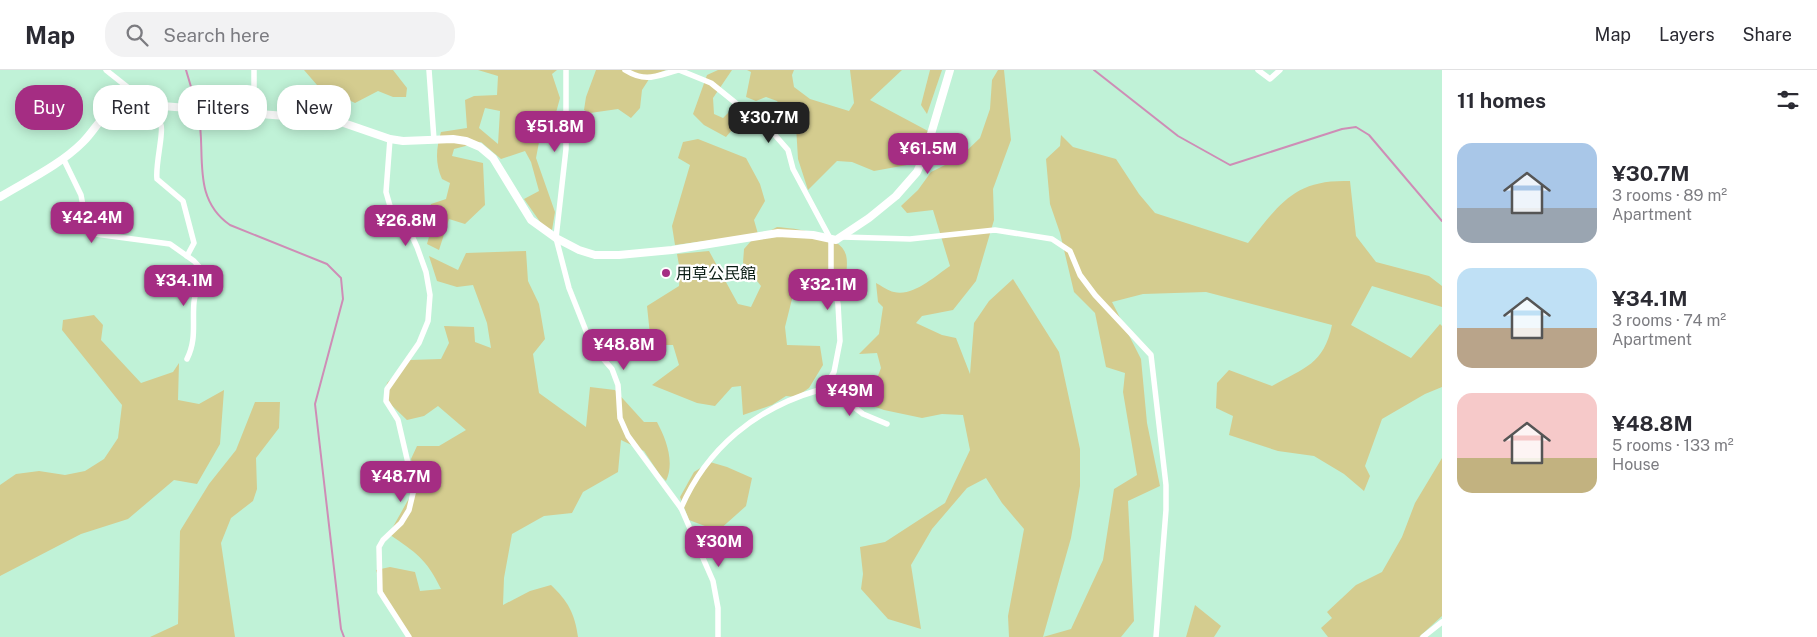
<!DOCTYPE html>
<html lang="en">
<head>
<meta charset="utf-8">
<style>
  :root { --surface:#fff; --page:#f2f2f3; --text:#2b2b33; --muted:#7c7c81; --line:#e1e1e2; --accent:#a52d83 }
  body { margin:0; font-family:"Public Sans","Noto Sans JP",sans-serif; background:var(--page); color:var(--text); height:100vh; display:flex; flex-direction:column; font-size:19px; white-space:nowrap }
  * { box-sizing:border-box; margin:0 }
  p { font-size:16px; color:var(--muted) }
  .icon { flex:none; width:28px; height:28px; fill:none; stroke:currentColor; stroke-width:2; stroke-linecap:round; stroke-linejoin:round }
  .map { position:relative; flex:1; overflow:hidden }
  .panel { display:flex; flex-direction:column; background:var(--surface); width:375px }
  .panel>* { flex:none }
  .hud { position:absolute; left:15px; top:15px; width:475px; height:45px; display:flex; gap:10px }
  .price { position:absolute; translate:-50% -42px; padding:0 11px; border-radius:10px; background:var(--accent); color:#fff; font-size:16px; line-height:32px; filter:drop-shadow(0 1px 2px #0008) }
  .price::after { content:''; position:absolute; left:50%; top:30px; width:15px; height:11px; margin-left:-8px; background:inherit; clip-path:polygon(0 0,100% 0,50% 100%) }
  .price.selected { background:#222; color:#fff }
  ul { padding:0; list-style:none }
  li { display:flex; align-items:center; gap:15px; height:125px; padding:0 15px }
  li span { display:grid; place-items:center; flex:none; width:140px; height:100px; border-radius:15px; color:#555 }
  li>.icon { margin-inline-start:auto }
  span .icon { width:60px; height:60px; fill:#fffc; stroke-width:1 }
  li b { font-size:21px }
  h2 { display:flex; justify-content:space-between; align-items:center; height:60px; padding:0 15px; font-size:21px }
  .pill { padding:0 18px; border-radius:20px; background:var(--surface); box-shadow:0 2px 12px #0003; font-size:18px; line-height:45px }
  .pill.selected { background:var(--accent); color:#fff }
  header { display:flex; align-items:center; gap:30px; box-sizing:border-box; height:70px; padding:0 25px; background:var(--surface); border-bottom:1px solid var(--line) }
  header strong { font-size:24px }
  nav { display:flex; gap:28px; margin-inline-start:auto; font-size:18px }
  .search { width:350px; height:45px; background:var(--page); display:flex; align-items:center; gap:12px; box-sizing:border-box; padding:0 18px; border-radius:20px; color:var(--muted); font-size:19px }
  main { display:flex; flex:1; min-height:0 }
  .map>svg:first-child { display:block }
  .green { fill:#d4cc8f; fill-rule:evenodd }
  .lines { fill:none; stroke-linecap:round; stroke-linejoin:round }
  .stream { stroke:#ce8db6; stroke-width:2 }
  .street { stroke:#fff; stroke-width:5.5 }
  .secondary { stroke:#fff; stroke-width:8 }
  .poi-dot { fill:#a52d83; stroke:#fff; stroke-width:2 }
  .labels { text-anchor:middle; stroke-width:4.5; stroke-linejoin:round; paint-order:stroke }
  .poi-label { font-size:16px; fill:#081b12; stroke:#fff; text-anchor:start }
</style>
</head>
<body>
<header>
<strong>Map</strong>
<div class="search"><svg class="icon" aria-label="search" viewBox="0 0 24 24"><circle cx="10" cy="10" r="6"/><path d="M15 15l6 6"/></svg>Search here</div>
<nav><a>Map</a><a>Layers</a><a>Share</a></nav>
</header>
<main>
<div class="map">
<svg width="1442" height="567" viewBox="0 0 1442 567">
  <rect width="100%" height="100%" fill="#c0f2d7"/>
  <!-- green -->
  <g class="green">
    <path d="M304 0H393L407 18 406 27H393L378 21 355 33 317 15Z"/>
    <path d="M478 0H557L552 4 560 28 551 61 540 67 536 88 555 142 552 160 543 156 524 129 539 121 531 92 525 81 501 89 481 72 454 79 452 86 483 93 485 135 465 154 449 149 439 180 427 174 430 163 425 157 431 134 446 129 450 113 442 109C435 93 436 79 441 62L467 58 465 30 474 26 497 25 498 6ZM485 38 500 41 498 74 479 58Z"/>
    <path d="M596 0H666L651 6 642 20 640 38 631 48 618 39 590 43 584 40 586 27Z"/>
    <path d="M718 0H732L713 28 714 44 723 48 733 38 742 48 726 67 704 55 693 44 707 5Z"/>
    <path d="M747 0H794L792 5 794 17 810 29 849 41 854 33 850 0H902L870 30 928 61 920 85 907 95 874 101 852 92 837 91 808 120 798 89 796 56 777 31 766 27 756 31 746 27 751 2Z"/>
    <path d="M930 0H942L927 44 921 35Z"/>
    <path d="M998 0H1004L1011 70 993 119 994 150 976 211 953 240 922 246 916 253 942 265 956 268 970 304 974 253 989 231 1013 209 1059 282 1080 379V416L1071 468 1043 567H1009L1008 546 1024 459 1002 433 986 408 967 418 932 459 911 495 921 559 888 549 861 519 863 504 860 477 885 472 945 433 970 380 963 345 942 344 922 348 884 340 867 334 881 298 877 283 859 284 879 264 883 237 878 232 876 213C882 216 888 221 894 222 913 227 935 206 950 196L933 140 907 143 901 136 918 120 931 102 959 88 980 68 990 39 992 10Z"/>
    <path d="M1061 65 1073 77 1116 89 1139 124 1155 143 1248 173C1280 134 1294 109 1350 111L1356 166 1376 192 1429 206 1442 216V237L1372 216 1351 255 1411 288 1440 254 1442 256V317L1425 324 1382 349 1365 396 1370 406 1364 421 1344 404 1314 386 1278 381 1229 365 1233 346 1216 338 1217 313 1229 300 1272 316C1304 298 1324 294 1332 255L1206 222 1143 224 1112 232 1141 289 1147 353 1160 416 1128 431 1134 551 1121 567H1043L1071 559 1103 490 1114 419 1137 405 1123 322 1125 303 1106 297 1095 243 1074 222 1060 163 1050 134 1046 89 1060 76Z"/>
    <path d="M698 69 746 88 760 114 765 131 754 150 758 164 675 175 672 156 690 95 678 88 683 72Z"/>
    <path d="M777 157C794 158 841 164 846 185 849 196 844 213 843 224L793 225 785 257 787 275 820 276 823 295 809 318 796 327 786 326 772 335 743 345 741 316 732 317 715 336 697 333 652 315 679 295 673 275H615L650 265 647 236 679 216 680 201 677 184 709 181 738 234 751 237 761 216 743 193 744 179 751 171Z"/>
    <path d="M526 181 528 211 539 234 545 269 533 284 539 323 586 357 590 317 615 320 644 352H657C666 369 675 392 666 411L660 405 644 381 621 370 618 402 583 422 572 443 544 446 512 464 504 508 503 535 530 521 551 515C568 531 575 544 578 567H409L385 528 376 500 390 497 415 502 420 521 441 519C426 488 416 483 389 464L417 414 411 389 417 376H439L466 360 438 336 424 346 407 350 384 328 387 313 410 290 441 289 449 273 444 256 474 257 475 272 491 278 487 253 473 215 457 217 437 211 429 186 458 200 466 183Z"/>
    <path d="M94 245 103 255 101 270 141 313 173 302 179 293 178 330 199 334 224 320 220 374 197 414 174 410 128 449 81 464 0 506V415L16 404 39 401 65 405 85 401 104 389 118 368 122 335 62 260 63 250Z"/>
    <path d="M255 332H280L279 358 256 388 257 419 253 431 231 448 221 473 235 567H150L178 554 180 461 209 414 236 380Z"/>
    <path d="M1442 388V546L1419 567H1328L1321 558 1332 548 1327 542 1356 515 1382 502 1402 467 1415 433Z"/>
    <path d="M710 392 727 397 752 408 746 436 718 461 689 450 680 427 694 402Z"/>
    <path d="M1195 535 1221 556 1214 567H1186Z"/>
  </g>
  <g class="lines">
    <!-- stream -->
    <g class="stream">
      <path d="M186 0 197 37"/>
      <path d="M1094 0 1178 66 1230 95 1342 59 1356 57 1369 65 1442 151"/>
      <path d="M198 41C207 82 190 127 230 155L327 194 341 208 343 229 315 334 341 559 344 567"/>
    </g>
    <!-- street -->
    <g class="street">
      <path d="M106 0 150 35"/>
      <path d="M254 0V21L262 43"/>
      <path d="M429 0 434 70"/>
      <path d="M566 0V79L556 168 569 218 592 276 612 299 618 315 620 348 628 366 681 438 713 511 718 538V567"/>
      <path d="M625 0C646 13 656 6 678 0"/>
      <path d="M679 0 711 13 774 64 788 80 793 99 831 170V201L838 234 840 271 834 302 826 315 819 320C756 338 707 378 681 438"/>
      <path d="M1258 0 1270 9 1280 0"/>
      <path d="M142 35C149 40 158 46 161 55 164 62 155 95 157 109L183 131 194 173 187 186"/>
      <path d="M390 69 386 122 390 136 412 166 417 177 426 202 430 225 428 251 419 273 387 319 386 331 398 350 414 419 409 440 401 453 383 470 379 477 380 522 409 567"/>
      <path d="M63 88 81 125 88 163 170 174 194 191 205 203C201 213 195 220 194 232 192 252 197 269 187 289"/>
      <path d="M843 167 910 169 995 160 1052 169 1070 181 1080 205 1095 225 1151 285 1166 415V440L1156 567"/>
      <path d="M826 315 863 344 887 354"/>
      <path d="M1423 567 1442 552"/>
    </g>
    <!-- secondary -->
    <path class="secondary" d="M0 127C28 110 60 95 83 72 97 58 104 39 125 33L335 50 390 69 403 71 453 69 466 71 480 77 493 88 531 150 556 168 579 180 595 185H619L672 180 778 163 813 165 836 170 869 148 896 126 917 102 925 84 950 0"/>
  </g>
  <!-- markers -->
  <circle class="poi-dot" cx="666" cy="203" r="5"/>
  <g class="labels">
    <!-- poi labels -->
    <g class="poi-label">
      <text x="676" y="209">用草公民館</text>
    </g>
  </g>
</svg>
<b class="price selected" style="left:769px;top:74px">¥30.7M</b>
<b class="price" style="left:555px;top:83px">¥51.8M</b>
<b class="price" style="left:928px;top:105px">¥61.5M</b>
<b class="price" style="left:92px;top:174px">¥42.4M</b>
<b class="price" style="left:406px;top:177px">¥26.8M</b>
<b class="price" style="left:184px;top:237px">¥34.1M</b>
<b class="price" style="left:828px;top:241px">¥32.1M</b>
<b class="price" style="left:624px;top:301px">¥48.8M</b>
<b class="price" style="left:850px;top:347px">¥49M</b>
<b class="price" style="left:401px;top:433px">¥48.7M</b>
<b class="price" style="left:719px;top:498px">¥30M</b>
<div class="hud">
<a class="pill selected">Buy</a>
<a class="pill">Rent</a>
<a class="pill">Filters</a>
<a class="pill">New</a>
</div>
</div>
<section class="panel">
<h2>11 homes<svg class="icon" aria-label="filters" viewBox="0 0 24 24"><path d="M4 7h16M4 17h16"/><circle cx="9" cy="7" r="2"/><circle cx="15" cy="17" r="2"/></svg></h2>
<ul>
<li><span style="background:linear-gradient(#a9c7e8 65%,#9aa5b1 0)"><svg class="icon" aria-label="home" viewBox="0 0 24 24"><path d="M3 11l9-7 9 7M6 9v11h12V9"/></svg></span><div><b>¥30.7M</b><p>3 rooms · 89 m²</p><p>Apartment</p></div></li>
<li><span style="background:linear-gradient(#bfe0f5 60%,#b9a48a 0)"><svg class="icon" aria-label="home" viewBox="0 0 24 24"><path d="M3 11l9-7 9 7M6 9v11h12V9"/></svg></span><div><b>¥34.1M</b><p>3 rooms · 74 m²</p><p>Apartment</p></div></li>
<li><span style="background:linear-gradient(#f6c9c9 65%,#c2b280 0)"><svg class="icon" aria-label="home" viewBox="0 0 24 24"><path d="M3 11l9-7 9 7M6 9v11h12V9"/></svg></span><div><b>¥48.8M</b><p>5 rooms · 133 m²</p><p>House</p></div></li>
</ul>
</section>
</main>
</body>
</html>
